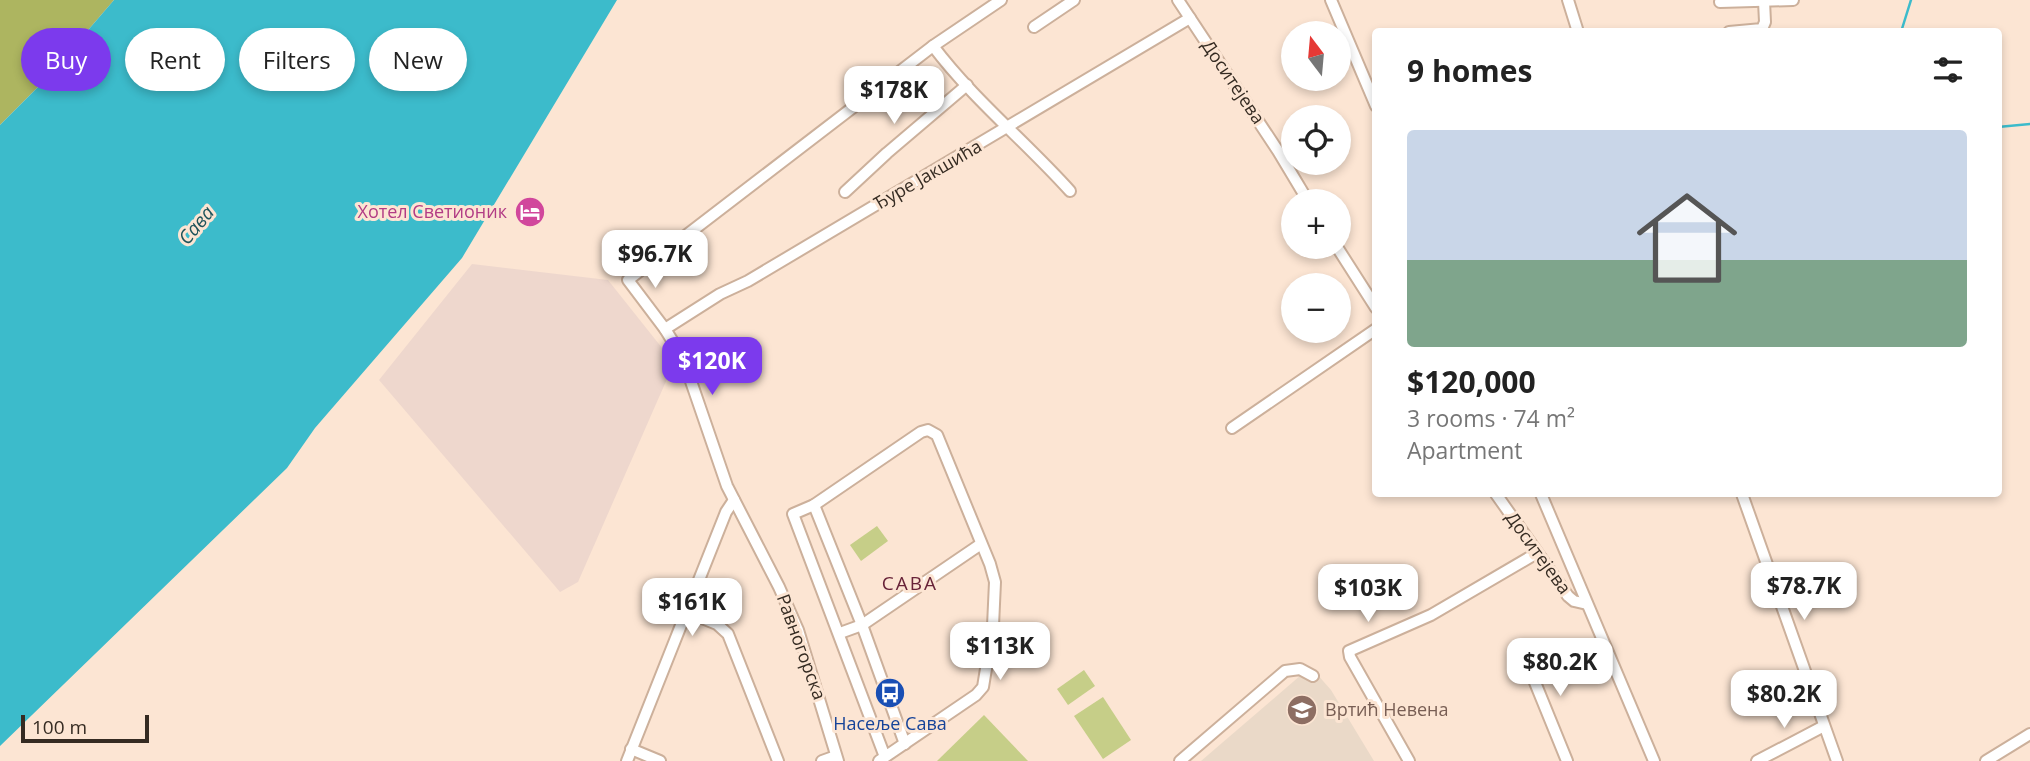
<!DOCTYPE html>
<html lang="en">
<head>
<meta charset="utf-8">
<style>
  :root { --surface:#fff; --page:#f6f6f6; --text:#222; --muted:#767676; --accent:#7c3aed }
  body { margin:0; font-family:"Open Sans",sans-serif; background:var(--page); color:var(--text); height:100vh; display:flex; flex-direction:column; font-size:26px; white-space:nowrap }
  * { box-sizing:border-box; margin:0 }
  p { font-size:23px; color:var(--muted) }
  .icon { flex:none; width:38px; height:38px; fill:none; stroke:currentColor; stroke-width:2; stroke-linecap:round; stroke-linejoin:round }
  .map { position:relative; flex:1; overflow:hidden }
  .details { position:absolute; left:1372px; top:28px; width:630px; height:469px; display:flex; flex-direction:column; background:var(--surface); border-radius:7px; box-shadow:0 4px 10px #0003 }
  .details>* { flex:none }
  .hud { position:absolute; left:21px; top:28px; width:665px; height:63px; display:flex; gap:14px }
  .needle { width:46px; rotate:344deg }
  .fabs { position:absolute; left:1281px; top:21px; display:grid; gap:14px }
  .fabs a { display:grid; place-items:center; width:70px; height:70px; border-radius:50%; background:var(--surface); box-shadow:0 4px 10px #0003; font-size:35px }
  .scale { position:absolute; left:21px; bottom:18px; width:128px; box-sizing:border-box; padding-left:7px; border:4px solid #352b22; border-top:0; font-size:19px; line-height:24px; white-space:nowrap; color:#352b22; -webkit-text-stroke:5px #fce5d3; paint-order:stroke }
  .price { position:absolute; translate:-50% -60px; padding:0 16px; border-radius:14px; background:#fff; color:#222; font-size:23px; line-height:46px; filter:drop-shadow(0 2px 4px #0008) }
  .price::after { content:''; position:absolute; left:50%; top:42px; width:21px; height:16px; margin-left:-10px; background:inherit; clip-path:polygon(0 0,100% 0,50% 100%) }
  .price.selected { background:var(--accent); color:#fff }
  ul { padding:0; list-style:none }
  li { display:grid; align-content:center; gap:14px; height:371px; padding:0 35px }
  li span { display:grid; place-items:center; height:217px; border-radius:7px; color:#555 }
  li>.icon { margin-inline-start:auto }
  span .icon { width:126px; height:126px; fill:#fffc; stroke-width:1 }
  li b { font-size:30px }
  h2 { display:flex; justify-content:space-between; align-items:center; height:84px; padding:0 35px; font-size:30px }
  .chip { padding:0 24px; border-radius:32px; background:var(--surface); box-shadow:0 4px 10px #0003; font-size:24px; line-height:63px }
  .chip.selected { background:var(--accent); color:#fff }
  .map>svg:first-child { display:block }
  .industrial { fill:#eed7cd }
  .education { fill:#ead9c8 }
  .green { fill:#c6ce88 }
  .forest { fill:#adb560 }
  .water { fill:#3cbbcb }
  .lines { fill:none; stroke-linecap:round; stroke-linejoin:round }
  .stream { stroke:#3cbbcb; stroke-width:2.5 }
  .minor-casing { stroke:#ccb09b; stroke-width:14 }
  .minor { stroke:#fff; stroke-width:10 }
  .labels { text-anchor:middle; stroke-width:6; stroke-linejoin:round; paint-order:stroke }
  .street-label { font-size:18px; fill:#352b22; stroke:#fce5d3 }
  .hotel-label { font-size:18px; fill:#b23c85; stroke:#fce5d3; text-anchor:end }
  .education-label { font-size:18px; fill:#785e54; stroke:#fce5d3; text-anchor:start }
  .transit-label { font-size:18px; fill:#164399; stroke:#fce5d3 }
  .water-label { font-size:19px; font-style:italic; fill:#1e535a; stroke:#fce5d3 }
  .neighbourhood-label { font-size:19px; letter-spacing:2px; fill:#682338; stroke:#fce5d3 }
</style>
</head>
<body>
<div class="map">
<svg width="2030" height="761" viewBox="0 0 2030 761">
  <rect width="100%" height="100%" fill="#fce5d3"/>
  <!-- industrial -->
  <path class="industrial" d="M472 264 608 280 674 363 578 582 560 592 379 380Z"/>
  <!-- education -->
  <path class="education" d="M1316 673 1331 690 1374 761H1201L1301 675Z"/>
  <!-- green -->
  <g class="green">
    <path d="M877 526 888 541 861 561 850 545Z"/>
    <path d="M1084 670 1095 686 1068 705 1057 689Z"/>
    <path d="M1103 697 1131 740 1103 759 1074 716Z"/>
    <path d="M984 715 1028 761H937Z"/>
  </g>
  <!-- forest -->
  <path class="forest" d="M0 0H114L45 80 0 125Z"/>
  <!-- water -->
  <path class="water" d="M114 0H617L462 258 315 428 287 468 0 746V125L45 80Z"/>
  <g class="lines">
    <!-- stream -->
    <g class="stream">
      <path d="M1901 32 1911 0"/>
      <path d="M1998 127 2030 124"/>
    </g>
    <!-- minor casing -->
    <g class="minor-casing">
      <g id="minor">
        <path d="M1178 0 1278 151 1308 201"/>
        <path d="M1331 0 1376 106"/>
        <path d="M1568 0 1578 32"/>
        <path d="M1720 2 1793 0"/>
        <path d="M1034 27 1074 0"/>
        <path d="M1729 32 1762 29 1765 22 1764 1"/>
        <path d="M933 46C973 99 1026 142 1070 191"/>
        <path d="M845 192 887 153 967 85"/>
        <path d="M1337 247 1376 308"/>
        <path d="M665 329 720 294 748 281 1190 18"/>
        <path d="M1232 428 1376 329"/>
        <path d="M1496 494 1568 596 1574 601 1587 604"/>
        <path d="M1541 494 1654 761"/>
        <path d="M1742 494 1837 761"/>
        <path d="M814 505 862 625 905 744"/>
        <path d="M685 611 717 624 728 634 778 761"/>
        <path d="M840 633 862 625 981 544"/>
        <path d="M1521 648 1567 761"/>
        <path d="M631 749 660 761"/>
        <path d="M627 761 726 512 734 500"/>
        <path d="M822 761 836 756"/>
        <path d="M838 761 798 630 779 587 727 486 683 358 665 329 628 280 933 46 1001 0"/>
        <path d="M879 761 976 695 983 687 993 626 995 582 990 564 937 435 928 430 921 432 814 505 793 514 885 757"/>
        <path d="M1180 761 1285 671 1300 669 1313 676"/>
        <path d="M1409 761 1350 657 1349 651 1431 615 1537 553"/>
        <path d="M1757 761 1824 726"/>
        <path d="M1986 761 2030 734"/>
      </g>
    </g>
    <!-- minor -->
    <use href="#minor" class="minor"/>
  </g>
  <!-- icons -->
  <defs>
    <g id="hotel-disc" transform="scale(1.575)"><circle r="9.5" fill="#d1479c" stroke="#fce5d3"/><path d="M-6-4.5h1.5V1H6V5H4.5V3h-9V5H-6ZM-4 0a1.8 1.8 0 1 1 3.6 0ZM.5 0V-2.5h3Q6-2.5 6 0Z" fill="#fff"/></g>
    <g id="bus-disc" transform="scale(1.575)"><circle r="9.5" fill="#1a4fb4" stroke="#fce5d3"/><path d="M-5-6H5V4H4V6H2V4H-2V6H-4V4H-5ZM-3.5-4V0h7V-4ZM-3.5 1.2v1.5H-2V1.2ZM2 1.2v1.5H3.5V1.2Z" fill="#fff"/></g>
    <g id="school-disc" transform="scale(1.575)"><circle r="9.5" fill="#8d6e63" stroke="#fce5d3"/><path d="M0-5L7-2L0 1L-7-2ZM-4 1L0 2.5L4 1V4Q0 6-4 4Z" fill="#fff"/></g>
  </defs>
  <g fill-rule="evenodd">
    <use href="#hotel-disc" x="530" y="212"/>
    <use href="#bus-disc" x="890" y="693"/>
    <use href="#school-disc" x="1302" y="710"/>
  </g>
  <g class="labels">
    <!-- street labels -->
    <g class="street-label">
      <text transform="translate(1233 82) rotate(56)" y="6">Доситејева</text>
      <text transform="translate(928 175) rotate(-30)" y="6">Ђуре Јакшића</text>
      <text transform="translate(1538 553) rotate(54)" y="6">Доситејева</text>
      <text transform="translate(801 647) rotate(70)" y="6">Равногорска</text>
    </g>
    <!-- hotel labels -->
    <g class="hotel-label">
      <text x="507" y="218">Хотел Светионик</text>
    </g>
    <!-- education labels -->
    <g class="education-label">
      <text x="1325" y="716">Вртић Невена</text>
    </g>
    <!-- transit labels -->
    <g class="transit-label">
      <text x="890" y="730">Насеље Сава</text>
    </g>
    <!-- water labels -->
    <g class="water-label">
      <text transform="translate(196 225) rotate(-50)" y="7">Сава</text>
    </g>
    <!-- neighbourhood labels -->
    <g class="neighbourhood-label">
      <text x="910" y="590">САВА</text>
    </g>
  </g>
</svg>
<div class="fabs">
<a><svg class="needle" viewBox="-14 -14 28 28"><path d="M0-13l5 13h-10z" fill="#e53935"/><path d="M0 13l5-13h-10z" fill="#767676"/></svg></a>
<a><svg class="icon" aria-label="locate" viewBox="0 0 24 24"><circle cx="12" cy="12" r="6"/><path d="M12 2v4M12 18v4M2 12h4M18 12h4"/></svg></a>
<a>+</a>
<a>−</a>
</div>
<div class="scale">100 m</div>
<b class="price" style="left:894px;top:126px">$178K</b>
<b class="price" style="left:655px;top:290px">$96.7K</b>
<b class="price selected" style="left:712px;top:397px">$120K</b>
<b class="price" style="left:1804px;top:622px">$78.7K</b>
<b class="price" style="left:1368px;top:624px">$103K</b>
<b class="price" style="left:692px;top:638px">$161K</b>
<b class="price" style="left:1000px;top:682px">$113K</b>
<b class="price" style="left:1560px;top:698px">$80.2K</b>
<b class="price" style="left:1784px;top:730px">$80.2K</b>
<div class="hud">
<a class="chip selected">Buy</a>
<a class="chip">Rent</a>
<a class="chip">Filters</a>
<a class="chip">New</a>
</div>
<section class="details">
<h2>9 homes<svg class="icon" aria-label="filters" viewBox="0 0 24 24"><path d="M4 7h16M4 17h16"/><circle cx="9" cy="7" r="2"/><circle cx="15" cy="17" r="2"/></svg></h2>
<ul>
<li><span style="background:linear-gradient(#c9d6e8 60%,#7fa58c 0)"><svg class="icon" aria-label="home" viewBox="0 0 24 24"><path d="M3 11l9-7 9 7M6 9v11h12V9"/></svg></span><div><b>$120,000</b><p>3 rooms · 74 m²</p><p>Apartment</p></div></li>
</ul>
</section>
</div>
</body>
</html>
